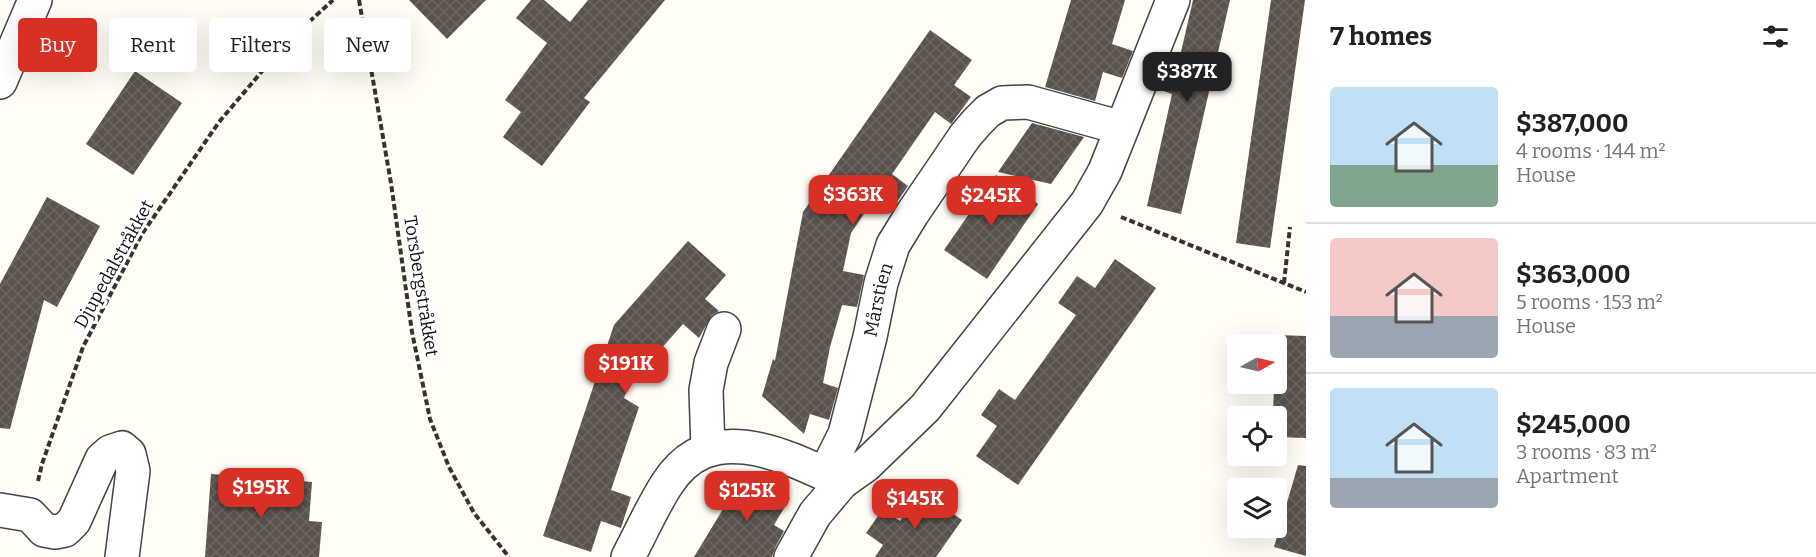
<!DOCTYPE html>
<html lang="en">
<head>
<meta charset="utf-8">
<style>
  :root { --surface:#fff; --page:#f2f2f2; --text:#202124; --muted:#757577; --line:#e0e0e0; --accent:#d93025 }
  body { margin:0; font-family:Bitter,serif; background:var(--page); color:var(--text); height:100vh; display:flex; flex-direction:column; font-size:22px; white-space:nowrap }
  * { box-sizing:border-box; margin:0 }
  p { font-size:20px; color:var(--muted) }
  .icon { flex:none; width:33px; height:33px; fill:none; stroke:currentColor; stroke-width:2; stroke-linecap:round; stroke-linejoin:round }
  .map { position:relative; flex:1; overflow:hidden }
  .side { display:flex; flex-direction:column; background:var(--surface); width:510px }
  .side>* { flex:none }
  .top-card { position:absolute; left:18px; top:18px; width:570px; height:54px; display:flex; gap:12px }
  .needle { width:39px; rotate:82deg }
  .buttons { position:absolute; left:1227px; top:334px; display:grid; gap:12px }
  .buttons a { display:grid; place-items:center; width:60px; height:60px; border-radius:6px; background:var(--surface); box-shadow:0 6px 24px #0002; font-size:30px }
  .price { position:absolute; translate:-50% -51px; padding:0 14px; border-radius:12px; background:var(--accent); color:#fff; font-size:20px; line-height:39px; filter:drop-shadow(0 2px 3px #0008) }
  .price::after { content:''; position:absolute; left:50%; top:36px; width:18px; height:14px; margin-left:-9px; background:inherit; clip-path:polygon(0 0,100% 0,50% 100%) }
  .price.active { background:#222; color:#fff }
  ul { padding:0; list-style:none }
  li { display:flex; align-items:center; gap:18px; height:150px; padding:0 24px }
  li+li { border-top:2px solid var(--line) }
  li span { display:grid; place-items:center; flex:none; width:168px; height:120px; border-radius:6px; color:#555 }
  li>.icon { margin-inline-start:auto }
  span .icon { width:72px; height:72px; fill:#fffc; stroke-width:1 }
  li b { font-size:26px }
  h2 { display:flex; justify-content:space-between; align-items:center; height:72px; padding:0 24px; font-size:26px }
  .pill { padding:0 21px; border-radius:6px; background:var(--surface); box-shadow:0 6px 24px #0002; font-size:21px; line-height:54px }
  .pill.active { background:var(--accent); color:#fff }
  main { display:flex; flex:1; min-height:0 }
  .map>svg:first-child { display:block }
  .building { fill:url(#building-cross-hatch) }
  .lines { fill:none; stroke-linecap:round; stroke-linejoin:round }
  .minor-casing { stroke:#444; stroke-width:36 }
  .path { stroke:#333; stroke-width:4; stroke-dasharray:6 3; stroke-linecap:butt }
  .minor { stroke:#fff; stroke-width:33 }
  .labels { text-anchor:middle; stroke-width:6; stroke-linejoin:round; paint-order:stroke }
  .street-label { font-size:18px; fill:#111; stroke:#fff }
</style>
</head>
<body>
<main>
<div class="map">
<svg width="1306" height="557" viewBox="0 0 1306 557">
  <defs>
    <pattern id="building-cross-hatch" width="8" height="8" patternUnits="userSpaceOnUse" patternTransform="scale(1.5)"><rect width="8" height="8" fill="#5a524d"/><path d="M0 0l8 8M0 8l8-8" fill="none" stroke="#6d6662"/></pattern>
  </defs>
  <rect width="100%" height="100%" fill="#fffdf5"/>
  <!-- building -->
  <g class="building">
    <path d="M409 0H486L447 39Z"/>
    <path d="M531 0H544L570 22 588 0H665L584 98 590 102 542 166 503 137 521 112 505 100 547 43 516 18Z"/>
    <path d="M1071 0H1125L1112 44 1133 51 1122 78 1103 72 1095 101 1045 87Z"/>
    <path d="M1193 0H1230L1181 214 1147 206 1172 94 1158 89 1169 62 1178 65Z"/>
    <path d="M1271 0H1305L1270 248 1236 243Z"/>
    <path d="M930 30 972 60 954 85 971 97 951 124 935 112 892 174 908 186 889 213 872 202 851 233 843 271 864 275 857 307 842 305 830 347 823 383 838 388 829 420 810 414 804 434 762 396 773 359 775 361 803 212Z"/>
    <path d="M135 71 182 103 133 175 86 144Z"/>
    <path d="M1032 123 1084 137 1051 184 998 172Z"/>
    <path d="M996 175 1038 204 987 279 944 250Z"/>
    <path d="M47 197 100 226 57 307 44 300 10 429 0 428V284Z"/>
    <path d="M688 241 726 275 705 299 719 311 712 315 699 338 683 324 630 384 624 398 639 407 611 490 631 497 621 528 601 521 591 552 543 536 614 325Z"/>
    <path d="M1115 259 1156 288 1018 485 976 456 997 426 981 415 999 389 1015 400 1076 315 1058 303 1077 276 1095 288Z"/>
    <path d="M1276 335 1306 336V438L1276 437V417H1273L1274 384H1276Z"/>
    <path d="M1298 465 1306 466V556L1274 547Z"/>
    <path d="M746 471 790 498 774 525 784 531 775 548 772 557H694Z"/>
    <path d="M211 474 312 482 309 521 322 522 319 557H205Z"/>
    <path d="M921 491 962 520 936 557H875L883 545 866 533 883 509 900 521Z"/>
  </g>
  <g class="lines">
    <!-- minor casing -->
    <g class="minor-casing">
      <g id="minor">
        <path d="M0 82 35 0"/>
        <path d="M708 449 706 390 711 363 724 329"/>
        <path id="s1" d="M825 474 845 434 870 337 881 283 893 245 912 214 965 136 977 122 988 111 1002 103 1028 102 1122 128"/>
        <path d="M0 510 30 515 44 530 55 532 65 530 74 521 102 459 110 452 122 448 129 454 133 471 122 557"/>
        <path d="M628 557C641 533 652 507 667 484 710 416 786 456 842 482"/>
        <path d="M791 557 815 514 842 482 866 465 925 408 1087 203 1105 171 1173 0"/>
      </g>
    </g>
    <!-- path -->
    <g class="path">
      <path d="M359 0 391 183 412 332 430 419 449 467 474 513 509 557"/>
      <path d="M1121 217 1306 292"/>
      <path d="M1284 283 1290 227"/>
      <path d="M38 481 42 464 83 347 142 234 219 122 286 43 333 0"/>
    </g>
    <!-- minor -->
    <use href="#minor" class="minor"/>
  </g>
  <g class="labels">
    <!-- street labels -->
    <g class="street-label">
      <text transform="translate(114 264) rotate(-61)" y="6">Djupedalstråkket</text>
      <text transform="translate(421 286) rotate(81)" y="6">Torsbergstråkket</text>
      <text dy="6" stroke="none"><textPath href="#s1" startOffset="183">Mårstien</textPath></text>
    </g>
  </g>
</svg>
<div class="buttons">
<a><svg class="needle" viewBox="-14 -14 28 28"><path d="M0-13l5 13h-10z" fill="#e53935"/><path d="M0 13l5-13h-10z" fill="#757577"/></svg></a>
<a><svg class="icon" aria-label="locate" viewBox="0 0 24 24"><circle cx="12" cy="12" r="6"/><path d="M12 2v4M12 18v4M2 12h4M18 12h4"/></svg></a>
<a><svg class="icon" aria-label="layers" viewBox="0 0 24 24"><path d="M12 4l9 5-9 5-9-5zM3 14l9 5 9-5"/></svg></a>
</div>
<b class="price active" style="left:1187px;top:103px">$387K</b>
<b class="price" style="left:853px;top:226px">$363K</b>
<b class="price" style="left:991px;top:227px">$245K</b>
<b class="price" style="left:626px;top:395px">$191K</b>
<b class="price" style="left:261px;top:519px">$195K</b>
<b class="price" style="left:747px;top:522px">$125K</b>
<b class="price" style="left:915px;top:530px">$145K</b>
<div class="top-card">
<a class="pill active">Buy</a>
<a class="pill">Rent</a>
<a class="pill">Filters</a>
<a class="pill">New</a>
</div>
</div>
<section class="side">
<h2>7 homes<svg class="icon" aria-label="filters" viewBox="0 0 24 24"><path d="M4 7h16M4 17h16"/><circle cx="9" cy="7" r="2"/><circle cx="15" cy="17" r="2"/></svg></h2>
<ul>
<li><span style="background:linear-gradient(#bfe0f5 65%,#7fa58c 0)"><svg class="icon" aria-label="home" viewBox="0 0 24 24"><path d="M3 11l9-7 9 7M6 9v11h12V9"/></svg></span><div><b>$387,000</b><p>4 rooms · 144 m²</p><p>House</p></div></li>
<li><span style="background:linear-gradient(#f6c9c9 65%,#9aa5b1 0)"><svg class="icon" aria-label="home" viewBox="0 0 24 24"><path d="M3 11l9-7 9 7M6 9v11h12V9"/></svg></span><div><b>$363,000</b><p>5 rooms · 153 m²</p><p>House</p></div></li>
<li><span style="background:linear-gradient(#bfe0f5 75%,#9aa5b1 0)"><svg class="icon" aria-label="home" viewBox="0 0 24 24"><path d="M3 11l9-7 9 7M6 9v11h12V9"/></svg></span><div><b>$245,000</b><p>3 rooms · 83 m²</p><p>Apartment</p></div></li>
</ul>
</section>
</main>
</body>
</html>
